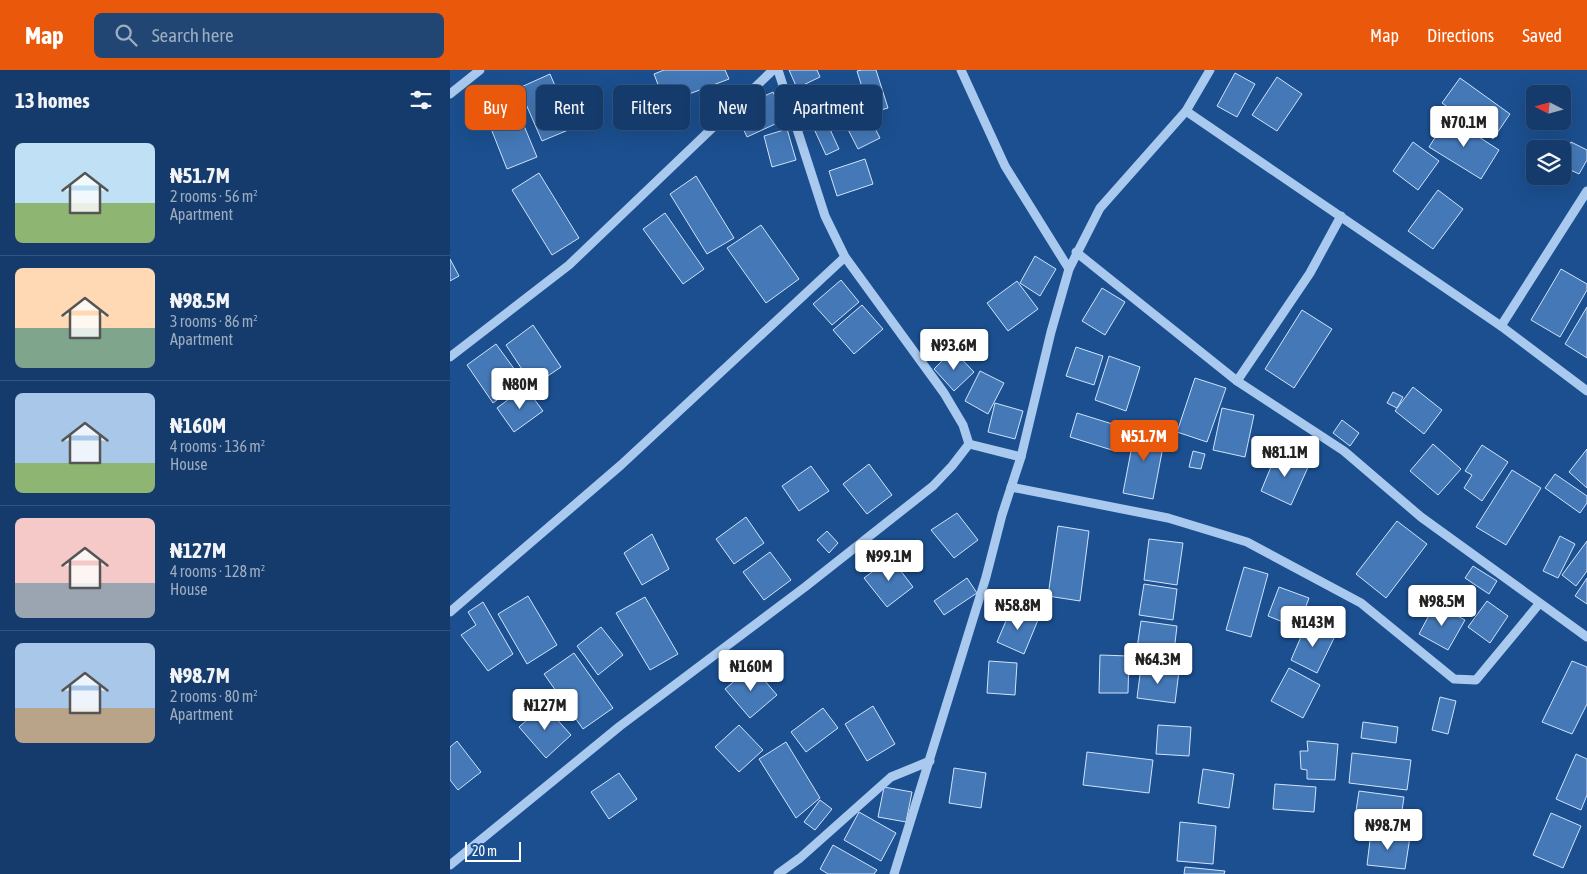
<!DOCTYPE html>
<html lang="en">
<head>
<meta charset="utf-8">
<style>
  :root { --surface:#143b6b; --page:#214673; --text:#f1f3f6; --muted:#9dadc1; --line:#33557e; --accent:#ea580c }
  body { margin:0; font-family:"Asap Condensed",sans-serif; background:var(--page); color:var(--text); height:100vh; display:flex; flex-direction:column; font-size:19px; white-space:nowrap }
  * { box-sizing:border-box; margin:0 }
  p { font-size:16px; color:var(--muted) }
  .icon { flex:none; width:28px; height:28px; fill:none; stroke:currentColor; stroke-width:2; stroke-linecap:round; stroke-linejoin:round }
  .map { position:relative; flex:1; overflow:hidden }
  .drawer { display:flex; flex-direction:column; background:var(--surface); width:450px }
  .drawer>* { flex:none }
  .guide { position:absolute; left:15px; top:15px; width:475px; height:45px; display:flex; gap:10px }
  .needle { width:32px; rotate:276deg }
  .tools { position:absolute; left:1076px; top:15px; display:grid; gap:10px }
  .tools a { display:grid; place-items:center; width:45px; height:45px; border-radius:8px; background:var(--surface); box-shadow:0 5px 20px #0002,0 0 0 1px var(--line); font-size:25px }
  .scale { position:absolute; left:15px; bottom:12px; width:56px; box-sizing:border-box; padding-left:5px; border:2px solid #fff; border-top:0; font-size:14px; line-height:18px; white-space:nowrap; color:#fff; -webkit-text-stroke:4px #1b4f8f; paint-order:stroke }
  .price { position:absolute; translate:-50% -42px; padding:0 11px; border-radius:5px; background:#fff; color:#222; font-size:16px; line-height:32px; filter:drop-shadow(0 1px 2px #0008) }
  .price::after { content:''; position:absolute; left:50%; top:30px; width:15px; height:11px; margin-left:-8px; background:inherit; clip-path:polygon(0 0,100% 0,50% 100%) }
  .price.current { background:var(--accent); color:#fff }
  ul { padding:0; list-style:none }
  li { display:flex; align-items:center; gap:15px; height:125px; padding:0 15px }
  li+li { border-top:1px solid var(--line) }
  li span { display:grid; place-items:center; flex:none; width:140px; height:100px; border-radius:8px; color:#555 }
  li>.icon { margin-inline-start:auto }
  span .icon { width:60px; height:60px; fill:#fffc; stroke-width:1 }
  li b { font-size:21px }
  h2 { display:flex; justify-content:space-between; align-items:center; height:60px; padding:0 15px; font-size:21px }
  .chip { padding:0 18px; border-radius:8px; background:var(--surface); box-shadow:0 5px 20px #0002,0 0 0 1px var(--line); font-size:18px; line-height:45px }
  .chip.current { background:var(--accent); color:#fff }
  header { display:flex; align-items:center; gap:30px; box-sizing:border-box; height:70px; padding:0 25px; background:var(--accent); color:#fff }
  header strong { font-size:24px }
  nav { display:flex; gap:28px; margin-inline-start:auto; font-size:18px }
  .search { width:350px; height:45px; background:var(--page); display:flex; align-items:center; gap:12px; box-sizing:border-box; padding:0 18px; border-radius:8px; color:var(--muted); font-size:19px }
  main { display:flex; flex:1; min-height:0 }
  .map>svg:first-child { display:block }
  .building { fill:#4478b7; stroke:#cfe3fa }
  .lines { fill:none; stroke-linecap:round; stroke-linejoin:round }
  .minor { stroke:#a9c9ee; stroke-width:9 }
</style>
</head>
<body>
<header>
<strong>Map</strong>
<div class="search"><svg class="icon" aria-label="search" viewBox="0 0 24 24"><circle cx="10" cy="10" r="6"/><path d="M15 15l6 6"/></svg>Search here</div>
<nav><a>Map</a><a>Directions</a><a>Saved</a></nav>
</header>
<main>
<section class="drawer">
<h2>13 homes<svg class="icon" aria-label="filters" viewBox="0 0 24 24"><path d="M4 7h16M4 17h16"/><circle cx="9" cy="7" r="2"/><circle cx="15" cy="17" r="2"/></svg></h2>
<ul>
<li><span style="background:linear-gradient(#bfe0f5 60%,#8fb573 0)"><svg class="icon" aria-label="home" viewBox="0 0 24 24"><path d="M3 11l9-7 9 7M6 9v11h12V9"/></svg></span><div><b>₦51.7M</b><p>2 rooms · 56 m²</p><p>Apartment</p></div></li>
<li><span style="background:linear-gradient(#ffd9b3 60%,#7fa58c 0)"><svg class="icon" aria-label="home" viewBox="0 0 24 24"><path d="M3 11l9-7 9 7M6 9v11h12V9"/></svg></span><div><b>₦98.5M</b><p>3 rooms · 86 m²</p><p>Apartment</p></div></li>
<li><span style="background:linear-gradient(#a9c7e8 70%,#8fb573 0)"><svg class="icon" aria-label="home" viewBox="0 0 24 24"><path d="M3 11l9-7 9 7M6 9v11h12V9"/></svg></span><div><b>₦160M</b><p>4 rooms · 136 m²</p><p>House</p></div></li>
<li><span style="background:linear-gradient(#f6c9c9 65%,#9aa5b1 0)"><svg class="icon" aria-label="home" viewBox="0 0 24 24"><path d="M3 11l9-7 9 7M6 9v11h12V9"/></svg></span><div><b>₦127M</b><p>4 rooms · 128 m²</p><p>House</p></div></li>
<li><span style="background:linear-gradient(#a9c7e8 65%,#b9a48a 0)"><svg class="icon" aria-label="home" viewBox="0 0 24 24"><path d="M3 11l9-7 9 7M6 9v11h12V9"/></svg></span><div><b>₦98.7M</b><p>2 rooms · 80 m²</p><p>Apartment</p></div></li>
</ul>
</section>
<div class="map">
<svg width="1137" height="804" viewBox="0 0 1137 804">
  <rect width="100%" height="100%" fill="#1b4f8f"/>
  <!-- building -->
  <g class="building">
    <path d="M214 0H275L279 9 215 33 204 4Z"/>
    <path d="M339 0H367L370 7 347 18Z"/>
    <path d="M412 0H426L438 38 420 43 407 1Z"/>
    <path d="M785 3 805 14 787 47 767 36Z"/>
    <path d="M100 4 123 58 92 71 69 18Z"/>
    <path d="M827 7 852 24 827 61 802 45Z"/>
    <path d="M1010 8 1060 44 1043 69 992 33Z"/>
    <path d="M405 19 430 68 408 79 383 30Z"/>
    <path d="M323 22 336 49 297 67 285 40Z"/>
    <path d="M67 39 87 87 57 99 38 51Z"/>
    <path d="M998 47 1049 80 1031 109 979 77Z"/>
    <path d="M378 55 389 79 376 85 365 61Z"/>
    <path d="M337 59 346 90 322 97 314 66Z"/>
    <path d="M963 72 989 91 968 120 943 101Z"/>
    <path d="M1121 72 1137 80V90L1129 104 1112 96V89Z"/>
    <path d="M415 89 423 114 387 126 379 101Z"/>
    <path d="M89 103 129 168 102 185 62 120Z"/>
    <path d="M246 106 284 168 257 184 220 124Z"/>
    <path d="M988 120 1013 139 983 179 958 161Z"/>
    <path d="M215 143 254 199 233 214 193 159Z"/>
    <path d="M311 155 349 209 316 233 277 178Z"/>
    <path d="M585 186 606 199 590 226 570 213Z"/>
    <path d="M0 189 9 206 0 211Z"/>
    <path d="M1111 199 1137 214V220L1110 267 1081 250Z"/>
    <path d="M391 210 409 232 382 255 363 234Z"/>
    <path d="M567 211 588 239 558 261 537 233Z"/>
    <path d="M652 218 675 232 655 265 632 251Z"/>
    <path d="M412 235 433 259 404 284 383 260Z"/>
    <path d="M1137 237V288L1115 274Z"/>
    <path d="M852 240 882 259 844 318 815 299Z"/>
    <path d="M83 255 111 297 83 316 56 275Z"/>
    <path d="M46 274 73 311 43 333 17 295Z"/>
    <path d="M626 277 653 286 644 315 616 306Z"/>
    <path d="M503 280 524 302 504 321 484 299Z"/>
    <path d="M659 286 690 297 676 341 645 330Z"/>
    <path d="M530 301 554 313 538 344 515 331Z"/>
    <path d="M745 308 776 318 757 372 727 362Z"/>
    <path d="M75 317 93 341 64 362 47 338Z"/>
    <path d="M963 317 992 340 974 364 945 341Z"/>
    <path d="M943 322 953 327 947 338 937 333Z"/>
    <path d="M545 333 573 341 565 369 538 362Z"/>
    <path d="M772 338 804 345 795 387 763 380Z"/>
    <path d="M627 343 672 357 665 381 620 367Z"/>
    <path d="M892 350 909 363 900 376 883 363Z"/>
    <path d="M686 355 716 361 703 429 673 423Z"/>
    <path d="M983 374 1011 399 988 425 960 401Z"/>
    <path d="M1032 375 1058 392 1032 431 1014 418 1022 405 1015 401Z"/>
    <path d="M1137 379V418L1119 402Z"/>
    <path d="M828 380 859 395 841 435 811 421Z"/>
    <path d="M743 381 755 384 751 399 739 397Z"/>
    <path d="M419 394 442 425 417 444 393 414Z"/>
    <path d="M361 396 379 421 349 441 332 416Z"/>
    <path d="M1062 400 1091 418 1056 475 1026 457Z"/>
    <path d="M1105 404 1137 426V433L1130 443 1095 418Z"/>
    <path d="M507 443 528 470 504 488 481 460Z"/>
    <path d="M296 447 314 473 284 494 266 469Z"/>
    <path d="M947 451 977 474 936 528 906 504Z"/>
    <path d="M608 456 639 461 630 531 598 526Z"/>
    <path d="M377 461 388 473 379 483 367 470Z"/>
    <path d="M202 464 219 499 192 515 174 483Z"/>
    <path d="M1110 466 1125 474 1108 508 1093 501Z"/>
    <path d="M699 469 733 473 727 515 694 510Z"/>
    <path d="M1137 471V501L1126 516 1112 505Z"/>
    <path d="M320 482 341 510 314 530 293 502Z"/>
    <path d="M441 488 463 517 437 537 414 508Z"/>
    <path d="M1023 496 1047 511 1039 524 1015 508Z"/>
    <path d="M794 497 818 504 801 567 776 560Z"/>
    <path d="M517 508 527 523 494 545 484 531Z"/>
    <path d="M1137 508V534L1125 526Z"/>
    <path d="M694 514 727 519 723 550 689 545Z"/>
    <path d="M829 517 859 528 848 558 818 546Z"/>
    <path d="M78 526 107 575 77 594 48 544Z"/>
    <path d="M195 527 228 584 200 600 166 543Z"/>
    <path d="M1037 531 1058 546 1040 573 1018 557Z"/>
    <path d="M33 532 63 584 38 601 11 565 26 555 18 542Z"/>
    <path d="M985 534 1015 550 998 580 969 564Z"/>
    <path d="M561 539 588 550 574 584 547 572Z"/>
    <path d="M691 551 727 556 723 590 686 585Z"/>
    <path d="M857 553 885 566 867 603 841 590Z"/>
    <path d="M151 557 173 585 148 605 127 576Z"/>
    <path d="M124 583 163 638 133 659 94 604Z"/>
    <path d="M650 585 679 586 678 623H649Z"/>
    <path d="M539 591 567 593 565 625 537 623Z"/>
    <path d="M1122 591 1137 597V634L1122 664 1092 652Z"/>
    <path d="M302 596 327 625 300 648 275 619Z"/>
    <path d="M691 597 729 601 725 633 687 628Z"/>
    <path d="M839 598 870 615 853 648 821 631Z"/>
    <path d="M990 627 1006 631 998 664 982 660Z"/>
    <path d="M94 635 121 665 96 688 69 657Z"/>
    <path d="M423 636 445 674 417 691 395 654Z"/>
    <path d="M373 638 388 658 356 682 341 662Z"/>
    <path d="M913 652 948 657 946 673 911 668Z"/>
    <path d="M289 655 313 680 289 702 265 677Z"/>
    <path d="M708 655 741 657 739 686 706 684Z"/>
    <path d="M7 671 31 702 8 720 0 710V677Z"/>
    <path d="M857 671 888 674 885 710 857 709V700L851 699 850 681H858Z"/>
    <path d="M336 672 370 728 346 748 309 689Z"/>
    <path d="M637 682 703 690 699 723 633 715Z"/>
    <path d="M902 683 961 690 957 720 899 713Z"/>
    <path d="M1126 684 1137 689V725L1131 740 1106 729Z"/>
    <path d="M504 698 536 703 531 738 499 733Z"/>
    <path d="M753 699 784 704 779 738 748 733Z"/>
    <path d="M169 703 187 729 159 749 141 722Z"/>
    <path d="M825 714 866 717 864 742 823 739Z"/>
    <path d="M434 717 462 722 456 752 428 747Z"/>
    <path d="M909 721 954 727 950 754 905 748Z"/>
    <path d="M370 730 382 739 365 760 354 752Z"/>
    <path d="M409 742 446 763 431 791 394 770Z"/>
    <path d="M1101 743 1131 756 1113 798 1083 785Z"/>
    <path d="M730 752 766 756 763 794 727 791Z"/>
    <path d="M921 762 960 767 955 799 917 795Z"/>
    <path d="M383 775 427 800 424 804H378L370 799Z"/>
    <path d="M735 797 775 801 774 804H734Z"/>
  </g>
  <g class="lines">
    <!-- minor -->
    <g class="minor">
      <path d="M328 0 375 146 395 187 494 323 513 355 519 374"/>
      <path d="M511 0 555 96 619 199"/>
      <path d="M0 24 30 0"/>
      <path d="M736 41 1051 256 1137 321"/>
      <path d="M626 182 787 311 894 381 971 447 1137 567"/>
      <path d="M1051 256 1137 121"/>
      <path d="M0 287 119 195 323 0"/>
      <path d="M787 311 860 203 891 146"/>
      <path d="M519 374 571 387"/>
      <path d="M561 417 718 448 797 472 911 533 1004 609 1026 610 1089 534"/>
      <path d="M0 542 171 395 395 187"/>
      <path d="M0 795 170 656 355 517 483 416 502 396 519 374"/>
      <path d="M328 804 350 788 441 707 480 691"/>
      <path d="M444 804 536 507 552 445 571 387 601 262 619 199 650 138 736 41 760 0"/>
    </g>
  </g>
</svg>
<div class="tools">
<a><svg class="needle" viewBox="-14 -14 28 28"><path d="M0-13l5 13h-10z" fill="#e53935"/><path d="M0 13l5-13h-10z" fill="#9dadc1"/></svg></a>
<a><svg class="icon" aria-label="layers" viewBox="0 0 24 24"><path d="M12 4l9 5-9 5-9-5zM3 14l9 5 9-5"/></svg></a>
</div>
<div class="scale">20 m</div>
<b class="price" style="left:1014px;top:78px">₦70.1M</b>
<b class="price" style="left:504px;top:301px">₦93.6M</b>
<b class="price" style="left:70px;top:340px">₦80M</b>
<b class="price current" style="left:694px;top:392px">₦51.7M</b>
<b class="price" style="left:835px;top:408px">₦81.1M</b>
<b class="price" style="left:439px;top:512px">₦99.1M</b>
<b class="price" style="left:992px;top:557px">₦98.5M</b>
<b class="price" style="left:568px;top:561px">₦58.8M</b>
<b class="price" style="left:863px;top:578px">₦143M</b>
<b class="price" style="left:708px;top:615px">₦64.3M</b>
<b class="price" style="left:301px;top:622px">₦160M</b>
<b class="price" style="left:95px;top:661px">₦127M</b>
<b class="price" style="left:938px;top:781px">₦98.7M</b>
<div class="guide">
<a class="chip current">Buy</a>
<a class="chip">Rent</a>
<a class="chip">Filters</a>
<a class="chip">New</a>
<a class="chip">Apartment</a>
</div>
</div>
</main>
</body>
</html>
